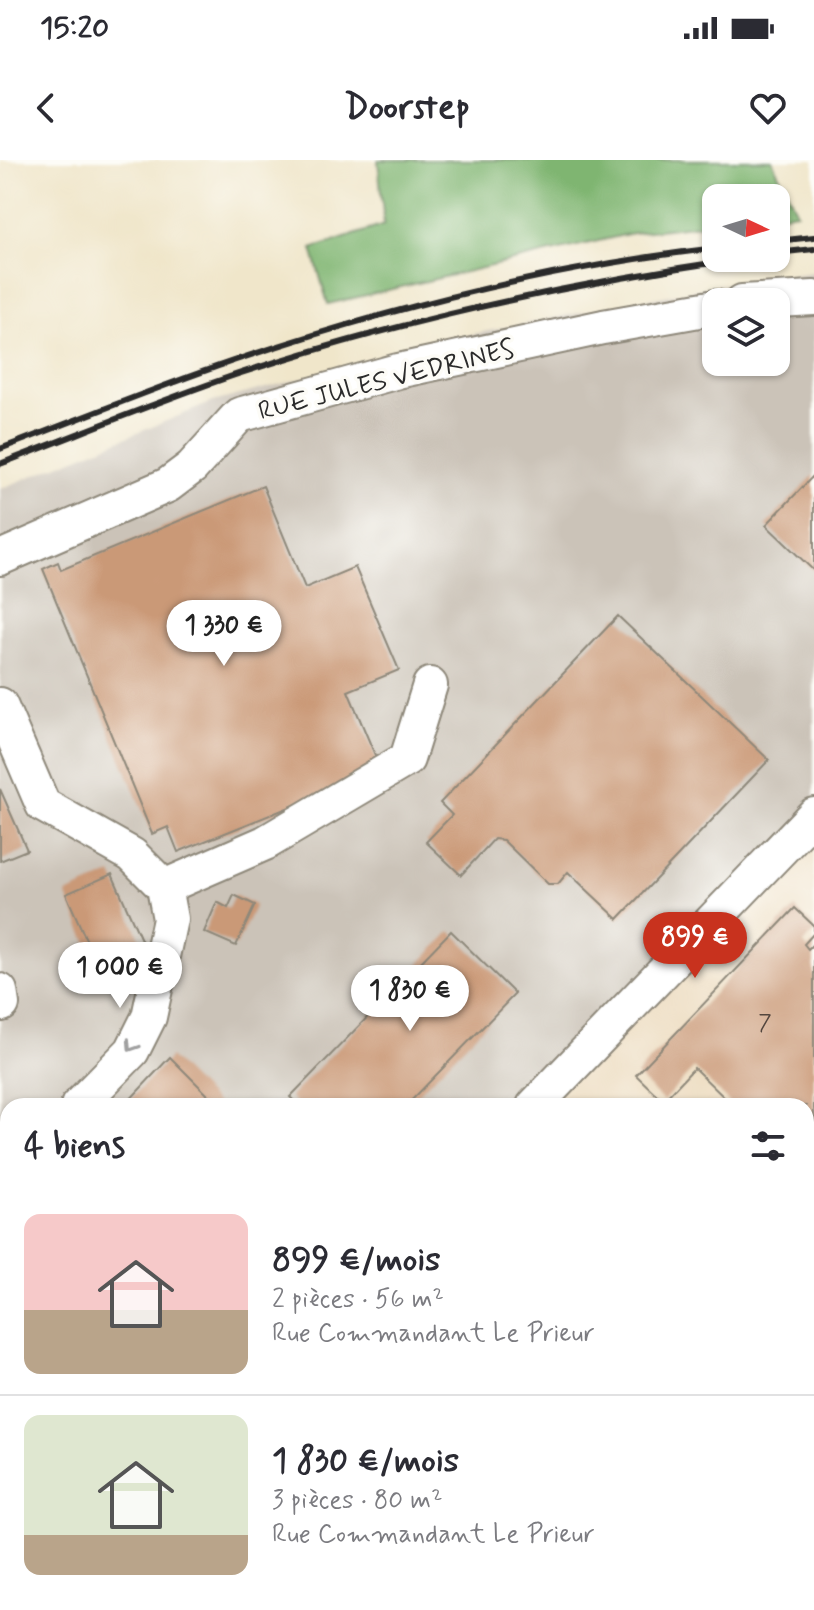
<!DOCTYPE html>
<html lang="fr">
<head>
<meta charset="utf-8">
<style>
  :root { --surface:#fff; --page:#f2f2f3; --text:#2b2b33; --muted:#7c7c81; --line:#e1e1e2; --accent:#c8321e }
  body { margin:0; font-family:Mynerve,sans-serif; background:var(--page); color:var(--text); height:100vh; display:flex; flex-direction:column; font-size:30px; white-space:nowrap }
  * { box-sizing:border-box; margin:0 }
  p { font-size:26px; color:var(--muted) }
  .icon { flex:none; width:44px; height:44px; fill:none; stroke:currentColor; stroke-width:2; stroke-linecap:round; stroke-linejoin:round }
  .map { position:relative; flex:1; overflow:hidden }
  .drawer { position:absolute; left:0px; top:938px; width:814px; height:512px; display:flex; flex-direction:column; background:var(--surface); border-radius:24px 24px 0 0; box-shadow:0 2px 6px #0004 }
  .drawer>* { flex:none }
  .needle { width:52px; rotate:94deg }
  .buttons { position:absolute; left:702px; top:24px; display:grid; gap:16px }
  .buttons a { display:grid; place-items:center; width:88px; height:88px; border-radius:16px; background:var(--surface); box-shadow:0 2px 6px #0004; font-size:40px }
  .price { position:absolute; translate:-50% -68px; padding:0 18px; border-radius:28px; background:#fff; color:#222; font-size:26px; line-height:52px; filter:drop-shadow(0 2px 4px #0008) }
  .price::after { content:''; position:absolute; left:50%; top:48px; width:24px; height:18px; margin-left:-12px; background:inherit; clip-path:polygon(0 0,100% 0,50% 100%) }
  .price.current { background:var(--accent); color:#fff }
  ul { padding:0; list-style:none }
  li { display:flex; align-items:center; gap:24px; height:200px; padding:0 24px }
  li+li { border-top:2px solid var(--line) }
  li span { display:grid; place-items:center; flex:none; width:224px; height:160px; border-radius:16px; color:#555 }
  li>.icon { margin-inline-start:auto }
  span .icon { width:96px; height:96px; fill:#fffc; stroke-width:1 }
  li b { font-size:34px }
  h2 { display:flex; justify-content:space-between; align-items:center; height:96px; padding:0 24px; font-size:34px }
  .status { display:flex; justify-content:space-between; align-items:center; height:56px; padding:0 40px; background:var(--surface); direction:ltr }
  .status svg { height:22px; fill:currentColor }
  header { display:flex; justify-content:space-between; align-items:center; height:104px; padding:0 24px; background:var(--surface); font-size:36px; font-weight:700 }
  .map>svg:first-child { display:block }
  .built { fill:#ebd8ba }
  .industrial { fill:#cbc3b8; fill-rule:evenodd }
  .forest { fill:#7fb571; stroke:#55704e; stroke-width:2 }
  .building { fill:#ca9977 }
  .lines { fill:none; stroke-linecap:round; stroke-linejoin:round }
  .minor-casing { stroke:#8e887a; stroke-width:38 }
  .major-casing { stroke:#8e887a; stroke-width:46 }
  .minor { stroke:#fff; stroke-width:34 }
  .major { stroke:#f9bf6d; stroke-width:42 }
  .rail { stroke:#2b2b2b; stroke-width:6 }
  .oneway { stroke:#a0a0a0 }
  .labels { text-anchor:middle; stroke-width:7; stroke-linejoin:round; paint-order:stroke }
  .number-label { font-size:22px; fill:#53463e }
  .street-label { font-size:26px; fill:#2b2b2b; stroke:#fdfcf7 }
</style>
</head>
<body>
<div class="status"><b>15:20</b><svg viewBox="0 0 49 12"><path d="M0 12V9h3v3zM5 12V6h3v6zM10 12V3h3v9zM15 12V0h3v12zM26 1h20v11H26zM47 4h2v5h-2z"/></svg></div>
<header><svg class="icon" aria-label="back" viewBox="0 0 24 24"><path d="M15 5l-7 7 7 7"/></svg>Doorstep<svg class="icon" aria-label="heart" viewBox="0 0 24 24"><path d="M12 20l-8-8c-3-5 5-10 8-4 3-6 11-1 8 4z"/></svg></header>
<div class="map">
<svg width="814" height="1450" viewBox="0 0 814 1450">
  <rect width="100%" height="100%" fill="#fdfcf7"/>
  <filter id="ink" filterUnits="userSpaceOnUse"><feTurbulence type="fractalNoise" baseFrequency=".0125" numOctaves="2"/><feDisplacementMap in="SourceGraphic" scale="16" xChannelSelector="R" yChannelSelector="G"/><feConvolveMatrix kernelMatrix="1 2 1 2 8 2 1 2 1" color-interpolation-filters="sRGB"/></filter>
  <filter id="wash" filterUnits="userSpaceOnUse"><feTurbulence type="fractalNoise" baseFrequency=".006" numOctaves="4" result="noise"/><feDisplacementMap in="SourceGraphic" scale="32" xChannelSelector="R" yChannelSelector="G"/><feGaussianBlur stdDeviation="1.8" result="paint"/><feColorMatrix in="noise" values="0 0 0 0 0 0 0 0 0 0 0 0 0 0 0 0 0 1.4 0 .05"/><feComposite in="paint" operator="in"/></filter>
  <g filter="url(#wash)">
    <rect width="100%" height="100%" fill="#f0e6ca"/>
    <!-- built -->
    <g class="built">
      <path d="M814 655V1326L806 1333V946H534Z"/>
      <path d="M0 1173 8 1176V1442H670L662 1450H0Z"/>
    </g>
    <!-- industrial -->
    <path class="industrial" d="M814 112V655L534 946H8V1176L0 1173V329L213 242 453 178 715 126ZM716 142H776V202H716Z"/>
    <!-- forest -->
    <path class="forest" d="M378 0H772L797 52 776 55V38H716V63L633 73 328 144 312 89 384 65Z"/>
    <g id="blocks">
      <!-- building -->
      <g class="building">
        <path d="M814 315V411L766 365Z"/>
        <path d="M263 326 305 428 355 407 399 510 348 531 380 607 299 648 297 644 178 692 168 667 152 674 43 409 58 402 61 410Z"/>
        <path d="M618 456 769 600 618 759 568 712 558 724H548L503 680 494 679 461 715 426 682 452 655 440 643Z"/>
        <path d="M0 629 27 690 0 701Z"/>
        <path d="M112 714 142 782 96 802 66 734Z"/>
        <path d="M234 735 255 745 236 786 204 772 217 742 228 748Z"/>
        <path d="M795 748 814 766V773L804 784 808 789 814 783V1024L806 1016V946H733L694 908 663 941 636 915Z"/>
        <path d="M451 771 515 834 406 946H299L290 937Z"/>
        <path d="M170 897 219 946H124Z"/>
        <path d="M814 1099V1145L806 1138V1107Z"/>
        <path d="M0 1295H8V1442H126V1450H0Z"/>
        <path d="M814 1406V1450H799L790 1442H806V1414Z"/>
        <path d="M754 1442H762L770 1450H746Z"/>
      </g>
    </g>
  </g>
  <g filter="url(#ink)">
    <use href="#blocks" fill-opacity="0" stroke="#8e887a" stroke-width="2"/>
    <g class="lines">
      <!-- minor casing -->
      <g class="minor-casing">
        <g id="minor">
          <path d="M742 142 814 138"/>
          <path d="M0 398 168 325 192 307 239 255 398 211 603 167 716 147"/>
          <path d="M0 545 43 645 132 695 164 727 170 759 149 857 132 891 78 946"/>
          <path d="M164 727 265 683 407 599 430 525"/>
          <path d="M0 831 2 844"/>
          <path d="M534 946 814 655"/>
          <path d="M0 1027 8 1019"/>
          <path d="M0 1173 8 1176"/>
          <path d="M806 1262 814 1253"/>
          <path d="M415 1442 422 1450"/>
        </g>
      </g>
      <!-- major casing -->
      <g class="major-casing">
        <g id="major">
          <path d="M806 1306 814 1298"/>
          <path d="M806 1355 814 1347"/>
          <path d="M647 1450 655 1442"/>
          <path d="M706 1450 714 1442"/>
        </g>
      </g>
      <!-- minor -->
      <use href="#minor" class="minor"/>
      <!-- major -->
      <use href="#major" class="major"/>
      <!-- rail -->
      <g class="rail">
        <path d="M776 81 814 77"/>
        <path d="M776 93 814 89"/>
        <path d="M0 289C77 260 154 228 233 201 389 148 552 107 716 88"/>
        <path d="M0 304C79 274 158 241 238 214 403 160 572 123 744 98"/>
      </g>
    </g>
    <!-- one-way arrows -->
    <defs><path id="oneway-chevron" d="M-2-3.5L2.5 0L-2 3.5" fill="none" stroke-width="1.6" stroke-linecap="round" stroke-linejoin="round" transform="scale(2)"/></defs>
    <use class="oneway" href="#oneway-chevron" transform="translate(132 886) rotate(123)"/>
  </g>
  <g class="labels">
    <!-- number labels -->
    <g class="number-label">
      <text x="765" y="870">7</text>
    </g>
    <!-- street labels -->
    <g class="street-label">
      <text transform="translate(386 219) rotate(-14)" y="9">RUE JULES VEDRINES</text>
    </g>
  </g>
</svg>
<div class="buttons">
<a><svg class="needle" viewBox="-14 -14 28 28"><path d="M0-13l5 13h-10z" fill="#e53935"/><path d="M0 13l5-13h-10z" fill="#7c7c81"/></svg></a>
<a><svg class="icon" aria-label="layers" viewBox="0 0 24 24"><path d="M12 4l9 5-9 5-9-5zM3 14l9 5 9-5"/></svg></a>
</div>
<b class="price" style="left:224px;top:508px">1 330 €</b>
<b class="price current" style="left:695px;top:820px">899 €</b>
<b class="price" style="left:120px;top:850px">1 000 €</b>
<b class="price" style="left:410px;top:873px">1 830 €</b>
<section class="drawer">
<h2>4 biens<svg class="icon" aria-label="filters" viewBox="0 0 24 24"><path d="M4 7h16M4 17h16"/><circle cx="9" cy="7" r="2"/><circle cx="15" cy="17" r="2"/></svg></h2>
<ul>
<li><span style="background:linear-gradient(#f6c9c9 60%,#b9a48a 0)"><svg class="icon" aria-label="home" viewBox="0 0 24 24"><path d="M3 11l9-7 9 7M6 9v11h12V9"/></svg></span><div><b>899 €/mois</b><p>2 pièces · 56 m²</p><p>Rue Commandant Le Prieur</p></div></li>
<li><span style="background:linear-gradient(#dfe7d0 75%,#b9a48a 0)"><svg class="icon" aria-label="home" viewBox="0 0 24 24"><path d="M3 11l9-7 9 7M6 9v11h12V9"/></svg></span><div><b>1 830 €/mois</b><p>3 pièces · 80 m²</p><p>Rue Commandant Le Prieur</p></div></li>
</ul>
</section>
</div>
</body>
</html>
